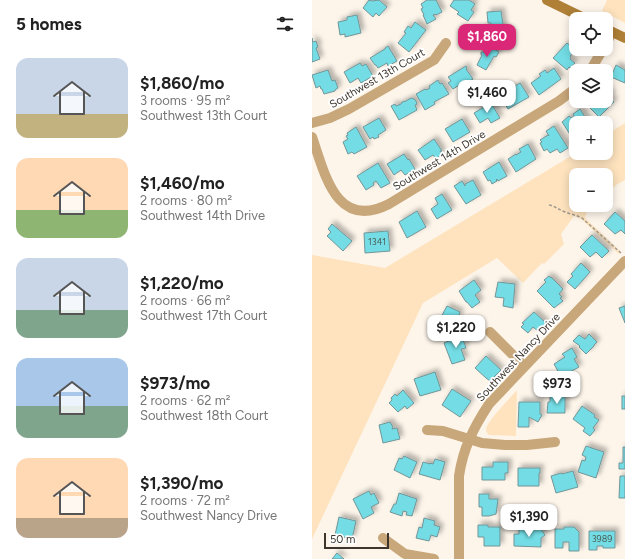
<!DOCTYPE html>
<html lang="en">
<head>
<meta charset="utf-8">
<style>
  :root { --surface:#fff; --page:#f2f2f2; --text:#222; --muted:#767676; --accent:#db2777 }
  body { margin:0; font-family:Figtree,sans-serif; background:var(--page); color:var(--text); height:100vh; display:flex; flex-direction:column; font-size:15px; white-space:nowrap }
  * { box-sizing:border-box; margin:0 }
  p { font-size:13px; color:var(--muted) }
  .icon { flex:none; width:22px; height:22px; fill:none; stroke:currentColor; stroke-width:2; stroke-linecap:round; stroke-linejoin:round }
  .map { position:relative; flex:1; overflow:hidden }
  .drawer { display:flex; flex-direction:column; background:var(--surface); width:312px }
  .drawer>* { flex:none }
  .controls { position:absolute; left:257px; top:12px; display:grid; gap:8px }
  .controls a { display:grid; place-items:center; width:44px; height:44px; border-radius:8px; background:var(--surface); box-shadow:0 2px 10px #0003; font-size:20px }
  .scale { position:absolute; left:12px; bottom:10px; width:65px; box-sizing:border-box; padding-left:4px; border:2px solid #3e362c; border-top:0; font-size:11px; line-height:14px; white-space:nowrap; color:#3e362c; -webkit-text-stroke:3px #fff; paint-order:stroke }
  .price { position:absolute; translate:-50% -34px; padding:0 9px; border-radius:8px; background:#fff; color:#222; font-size:13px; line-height:26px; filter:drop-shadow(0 1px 2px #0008) }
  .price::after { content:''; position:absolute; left:50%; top:24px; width:12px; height:9px; margin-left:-6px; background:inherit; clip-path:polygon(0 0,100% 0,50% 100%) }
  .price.selected { background:var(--accent); color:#fff }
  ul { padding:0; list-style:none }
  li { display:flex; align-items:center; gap:12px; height:100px; padding:0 16px }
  li span { display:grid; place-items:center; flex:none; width:112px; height:80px; border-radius:12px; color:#555 }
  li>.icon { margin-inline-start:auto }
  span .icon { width:48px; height:48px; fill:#fffc; stroke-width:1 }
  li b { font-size:17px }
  h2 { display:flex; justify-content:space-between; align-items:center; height:48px; padding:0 16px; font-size:17px }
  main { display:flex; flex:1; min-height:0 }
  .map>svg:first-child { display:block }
  .green { fill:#fee3be }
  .building { fill:#73dce4; stroke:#719698; filter:url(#shadow) }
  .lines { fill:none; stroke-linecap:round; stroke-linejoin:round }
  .path { stroke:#a39b90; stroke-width:1.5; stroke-dasharray:3 2; stroke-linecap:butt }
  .street { stroke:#c8a77a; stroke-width:10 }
  .secondary { stroke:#af8036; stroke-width:10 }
  .labels { text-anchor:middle; stroke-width:3.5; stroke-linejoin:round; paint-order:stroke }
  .number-label { font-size:9px; fill:#4b605a }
  .street-label { font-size:11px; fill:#3e362c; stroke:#fff }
</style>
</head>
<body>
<main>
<section class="drawer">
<h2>5 homes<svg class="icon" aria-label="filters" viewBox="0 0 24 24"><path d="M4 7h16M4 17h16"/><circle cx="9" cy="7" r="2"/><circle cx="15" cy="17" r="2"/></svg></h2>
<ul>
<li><span style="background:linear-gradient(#c9d6e8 70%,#c2b280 0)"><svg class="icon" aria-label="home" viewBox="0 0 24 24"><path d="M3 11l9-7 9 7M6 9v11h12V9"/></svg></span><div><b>$1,860/mo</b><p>3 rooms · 95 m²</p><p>Southwest 13th Court</p></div></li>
<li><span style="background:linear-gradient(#ffd9b3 65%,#8fb573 0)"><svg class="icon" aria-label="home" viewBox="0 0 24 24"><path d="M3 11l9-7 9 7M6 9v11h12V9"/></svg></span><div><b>$1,460/mo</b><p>2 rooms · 80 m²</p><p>Southwest 14th Drive</p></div></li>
<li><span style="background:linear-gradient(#c9d6e8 65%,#7fa58c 0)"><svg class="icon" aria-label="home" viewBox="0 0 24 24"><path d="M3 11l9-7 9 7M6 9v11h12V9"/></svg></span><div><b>$1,220/mo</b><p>2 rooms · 66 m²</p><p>Southwest 17th Court</p></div></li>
<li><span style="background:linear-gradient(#a9c7e8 60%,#7fa58c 0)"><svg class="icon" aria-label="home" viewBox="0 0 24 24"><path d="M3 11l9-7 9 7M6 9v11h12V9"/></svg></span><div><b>$973/mo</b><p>2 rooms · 62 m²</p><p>Southwest 18th Court</p></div></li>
<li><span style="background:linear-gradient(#ffd9b3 75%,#b9a48a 0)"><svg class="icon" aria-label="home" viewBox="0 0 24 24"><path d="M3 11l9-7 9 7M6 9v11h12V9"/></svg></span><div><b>$1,390/mo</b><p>2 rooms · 72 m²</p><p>Southwest Nancy Drive</p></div></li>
</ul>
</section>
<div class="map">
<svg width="313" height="559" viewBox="0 0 313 559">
  <defs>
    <filter id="shadow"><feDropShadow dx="3.5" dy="-3.5" stdDeviation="2" flood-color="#0004"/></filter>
  </defs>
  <rect width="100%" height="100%" fill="#fdf5ea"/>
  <!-- green -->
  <g class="green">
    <path d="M295 0H313V23L290 11Z"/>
    <path d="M313 123V180L304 185 294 196V175H264V205H277L273 218 309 252 307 254 269 219 262 216 249 234 252 244 232 264 230 263 211 283 185 258 111 303 0 539V255L73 268 264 153H294V135Z"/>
    <path d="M205 390 204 436 177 435C175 433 174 432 174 429 176 420 198 398 205 390Z"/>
  </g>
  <!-- building -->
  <g class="building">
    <path d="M57 0 60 1 67 0 75 7 67 16 64 13 61 17 51 8Z"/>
    <path d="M115 0H124L130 12 124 15 123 14 121 15 124 19 115 24 111 15H112L109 9 111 8 109 4Z"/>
    <path d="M142 0H157L163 4 159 10 162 12 156 21 145 14 147 12 138 6Z"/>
    <path d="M189 11 192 31 188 32V36L172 38 171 28 179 27V23H176L175 12Z"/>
    <path d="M45 15 49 33 33 37V34L28 35 26 22 35 20V17Z"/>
    <path d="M103 22 114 30 97 52 86 43 94 33 92 32 96 26 99 28Z"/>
    <path d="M0 38 1 42 4 41 6 47 4 48 8 59 0 62Z"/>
    <path d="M255 43 263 50 258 56 259 57 258 59 263 63 258 68 257 67 255 70 241 58Z"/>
    <path d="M76 46 85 61 76 66 75 63 66 68 64 65H63L58 58 73 49V48Z"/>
    <path d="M177 46 187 52 184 57 182 56 174 70 165 65 170 55H169V52H173L176 48Z"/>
    <path d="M48 63 50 66 54 64 61 76 49 83 46 78 38 83 32 72Z"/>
    <path d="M304 65 313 70V83L299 77Z"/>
    <path d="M154 66 155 68 154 69 161 79 151 85 149 84 141 89 136 83 139 81 136 77Z"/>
    <path d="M242 68 249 79 227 95 219 83 229 76 227 74 233 70 235 73Z"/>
    <path d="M16 70 20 81 23 80 26 88 23 90V91L12 94 10 89H9L8 86 4 88 0 75Z"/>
    <path d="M126 80 128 84 130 83 137 94 122 102 123 104 113 110 104 94 113 89 114 90 118 88 117 86Z"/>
    <path d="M208 83 217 97 196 109 190 99 197 95 195 91Z"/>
    <path d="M294 89 300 95 297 97 302 102 287 117 277 107 283 101H294Z"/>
    <path d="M99 98 102 99 104 101 105 104 103 105 105 110 87 120 79 106 83 104 84 106 89 104 90 102 94 101Z"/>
    <path d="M179 103 188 118 179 123 176 118 168 123 162 113Z"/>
    <path d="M268 109 277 123H264V132L259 136 250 122 257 116 259 118 262 116 261 114Z"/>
    <path d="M67 118 74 130 66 135 67 137 62 139 61 137 58 139 51 127Z"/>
    <path d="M150 119 158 132 141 142 133 129Z"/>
    <path d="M242 126 256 148 248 153 245 149 238 153 235 149 232 151 228 143 230 142 228 140 236 135 237 136 234 131Z"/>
    <path d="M44 127 55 147 42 154 40 152 36 154 31 142 36 139 34 136 36 135 35 133Z"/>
    <path d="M122 139 130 151H128L130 154 124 159 121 155 113 160 106 150Z"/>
    <path d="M216 144 224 159 204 172 196 159 204 154V155L209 152 207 149Z"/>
    <path d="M92 154 96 160 97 159 103 169 93 175 89 170 82 175 75 164Z"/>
    <path d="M187 162 195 176 186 181 185 179 184 180 185 181 180 184 178 180 176 181 171 172Z"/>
    <path d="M66 163 78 183 69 188 64 181 61 183 62 185 54 190 45 176Z"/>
    <path d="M161 180 169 195 154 204 142 186 150 181 153 186V184Z"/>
    <path d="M130 194 140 210 125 219 119 209 126 204 123 198Z"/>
    <path d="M105 211 114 227 95 238 87 222Z"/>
    <path d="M303 212 313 221V234L309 230 303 234 292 224Z"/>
    <path d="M20 224 40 241 31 251 15 236 19 232 16 229Z"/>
    <path d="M76 231 78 251 53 253 52 233Z"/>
    <path d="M280 235 297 251 290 258 284 252 278 257 268 247Z"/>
    <path d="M269 263 278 272 263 289 255 282 261 276 259 274Z"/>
    <path d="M237 276 239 278V277L251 289 247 294 250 297 248 298 251 301 242 308 225 291 234 282 232 280Z"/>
    <path d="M162 280 169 290 163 295 168 302 160 308 155 302H154L147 291Z"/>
    <path d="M186 282 203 284 201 308 191 306 192 298 183 297Z"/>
    <path d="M135 306 148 312 145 322 140 319 136 328 126 323Z"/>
    <path d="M313 306V323L307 308Z"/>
    <path d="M222 312 234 323 226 331 221 327 216 333 209 327 212 324 210 323Z"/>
    <path d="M149 334 154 348 149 349 153 360 140 364 132 343 139 340 138 338Z"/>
    <path d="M277 334 285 342 282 345V346L274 354 267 347 268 346 261 341 267 335 273 339Z"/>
    <path d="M260 348 265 357 262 359 267 367 249 377 242 364 253 357 250 354Z"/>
    <path d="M174 356 189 370 178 381 174 378 163 368Z"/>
    <path d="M123 372 129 390 108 396 102 379Z"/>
    <path d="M140 389 159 401 148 417 130 405Z"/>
    <path d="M91 390 102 403 95 409 93 406 86 412 77 403 80 400 79 398 83 394 85 396Z"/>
    <path d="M238 396H253V413H235L236 402H238Z"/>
    <rect x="310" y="396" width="3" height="13"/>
    <path d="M207 402H228V414L230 415 226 422 217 417V427H206Z"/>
    <path d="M270 406 283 415 282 417 287 420 281 428 283 430 278 436 271 431 273 428 261 419Z"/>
    <path d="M78 422 81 427 80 429 85 428 88 439 71 443 67 425Z"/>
    <path d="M274 446 292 452 284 478 266 472 270 460 273 461 274 457 270 455Z"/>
    <path d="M311 447H313V469H307V463H311Z"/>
    <path d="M92 456 105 462 98 478 82 470 87 458 90 459Z"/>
    <path d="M123 459 133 462 128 480 107 474 111 462 118 464V463L121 464Z"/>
    <path d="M181 462H196V473H193V480H170V467H181Z"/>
    <path d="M206 468H228V473H227V486H206Z"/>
    <path d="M261 471 266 487 244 493 239 476 249 473 250 474Z"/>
    <path d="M308 476H313V498H307Z"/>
    <path d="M57 491 59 495 62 493 67 503 59 507 62 513 51 519 41 499Z"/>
    <path d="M87 493 105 499 100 516 94 515 95 512 91 511 90 516 78 512 82 504H84Z"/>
    <path d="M167 494H177V499H186L185 507 184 514 177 516H170V507H167Z"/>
    <path d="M27 517 44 521 40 539 23 535Z"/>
    <path d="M112 518 123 521 122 525 128 527 125 537 119 535 117 541 104 538 107 527 110 528Z"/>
    <path d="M166 525H176V527H188V546H172V537H166Z"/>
    <path d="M227 526 233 535 229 538V547L202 546V534H207V529L220 528 222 530Z"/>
    <path d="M252 527H262L267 532V551H257V542H251V548H243V529H252Z"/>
    <path d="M277 531H303V548H291V546H285V550H277Z"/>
    <path d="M25 553 32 559H20Z"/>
  </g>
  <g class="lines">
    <!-- path -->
    <path class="path" d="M237 205C243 206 247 210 253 212 258 214 264 215 270 218L309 253"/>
    <!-- street -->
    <g class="street">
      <path d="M294 44 300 32"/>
      <path d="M278 71 291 49"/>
      <path d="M0 123 18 118 37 109 122 60 134 43"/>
      <path d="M0 137C13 174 24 231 77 204L247 101 264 88"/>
      <path d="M178 332 212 366"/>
      <path d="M115 430 131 431 170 443 193 445H215L243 442"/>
      <path d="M71 538 93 554 122 559"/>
      <path d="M147 559V476C151 448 162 427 177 404L313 261"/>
    </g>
    <!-- secondary -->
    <g class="secondary">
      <path d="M235 0 274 19"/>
      <path d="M294 29 313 38"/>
    </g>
  </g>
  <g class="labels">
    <!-- number labels -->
    <g class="number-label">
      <text x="65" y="245">1341</text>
      <text x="290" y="542">3989</text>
    </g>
    <!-- street labels -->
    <g class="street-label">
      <text transform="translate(65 78) rotate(-30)" y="4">Southwest 13th Court</text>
      <text transform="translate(127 160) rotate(-31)" y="4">Southwest 14th Drive</text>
      <text transform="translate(206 357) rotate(-47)" y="4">Southwest Nancy Drive</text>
    </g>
  </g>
</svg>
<div class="controls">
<a><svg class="icon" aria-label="locate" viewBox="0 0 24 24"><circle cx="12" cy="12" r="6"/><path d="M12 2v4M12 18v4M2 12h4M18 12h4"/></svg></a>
<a><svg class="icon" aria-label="layers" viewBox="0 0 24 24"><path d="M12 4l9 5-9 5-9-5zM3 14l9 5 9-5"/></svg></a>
<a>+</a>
<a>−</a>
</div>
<div class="scale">50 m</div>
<b class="price selected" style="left:175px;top:58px">$1,860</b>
<b class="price" style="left:175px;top:114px">$1,460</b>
<b class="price" style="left:144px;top:349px">$1,220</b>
<b class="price" style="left:245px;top:405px">$973</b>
<b class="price" style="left:217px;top:538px">$1,390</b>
</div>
</main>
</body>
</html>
